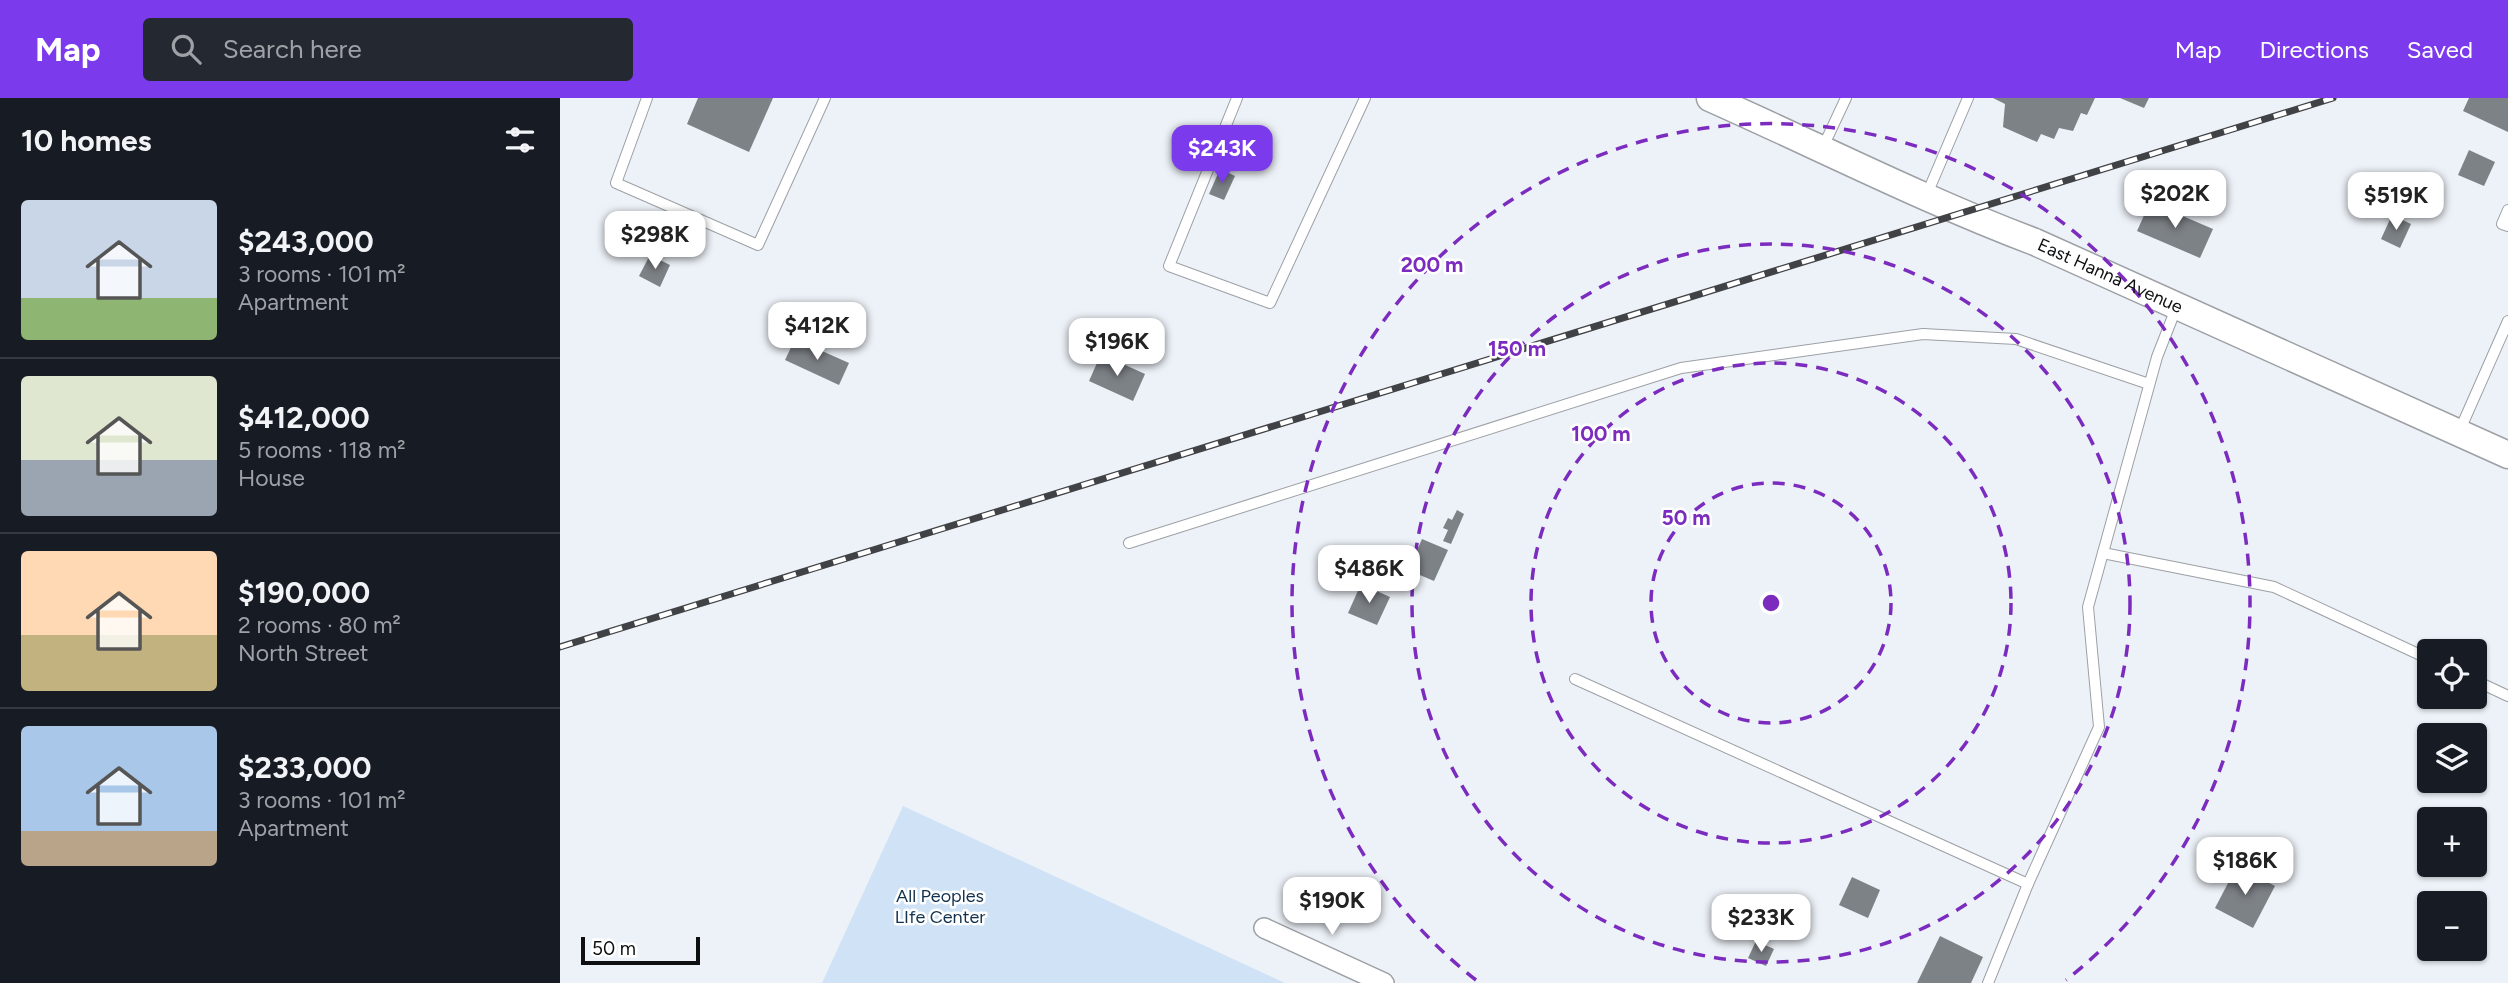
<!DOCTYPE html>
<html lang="en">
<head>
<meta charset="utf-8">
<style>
  :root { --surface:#171b24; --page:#242831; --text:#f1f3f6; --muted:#9ea1a6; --line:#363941; --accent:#7c3aed }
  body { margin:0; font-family:Figtree,sans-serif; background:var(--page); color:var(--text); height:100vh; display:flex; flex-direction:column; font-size:26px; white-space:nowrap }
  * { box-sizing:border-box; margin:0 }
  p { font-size:23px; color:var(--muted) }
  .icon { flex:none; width:38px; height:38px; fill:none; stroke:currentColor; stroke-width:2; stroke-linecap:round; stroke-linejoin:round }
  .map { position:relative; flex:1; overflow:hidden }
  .side { display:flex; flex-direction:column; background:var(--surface); width:560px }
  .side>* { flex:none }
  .controls { position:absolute; left:1857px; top:541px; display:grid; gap:14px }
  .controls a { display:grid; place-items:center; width:70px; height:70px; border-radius:7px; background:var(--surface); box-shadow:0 2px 5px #0004; font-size:35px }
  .scale { position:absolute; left:21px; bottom:18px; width:119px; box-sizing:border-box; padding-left:7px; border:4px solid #0e0f11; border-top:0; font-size:19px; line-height:24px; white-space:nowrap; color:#0e0f11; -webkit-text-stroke:5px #fff; paint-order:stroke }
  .price { position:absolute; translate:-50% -60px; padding:0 16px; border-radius:14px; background:#fff; color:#222; font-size:23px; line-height:46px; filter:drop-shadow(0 2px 4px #0008) }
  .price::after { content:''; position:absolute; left:50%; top:42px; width:21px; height:16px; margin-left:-10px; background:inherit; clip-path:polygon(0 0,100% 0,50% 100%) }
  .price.selected { background:var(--accent); color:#fff }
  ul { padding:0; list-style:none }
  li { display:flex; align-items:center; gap:21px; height:175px; padding:0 21px }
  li+li { border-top:2px solid var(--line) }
  li span { display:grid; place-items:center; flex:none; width:196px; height:140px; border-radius:7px; color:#555 }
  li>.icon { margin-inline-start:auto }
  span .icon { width:84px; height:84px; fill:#fffc; stroke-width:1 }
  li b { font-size:30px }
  h2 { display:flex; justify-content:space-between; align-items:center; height:84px; padding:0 21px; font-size:30px }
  header { display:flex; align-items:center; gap:42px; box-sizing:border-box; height:98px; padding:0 35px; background:var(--accent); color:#fff }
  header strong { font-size:33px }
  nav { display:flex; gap:38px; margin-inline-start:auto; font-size:24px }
  .search { width:490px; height:63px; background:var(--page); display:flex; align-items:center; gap:18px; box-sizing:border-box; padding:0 24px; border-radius:7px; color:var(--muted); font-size:26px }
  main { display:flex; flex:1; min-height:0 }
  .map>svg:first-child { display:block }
  .green { fill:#d0e2f6 }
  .building { fill:#7d8287 }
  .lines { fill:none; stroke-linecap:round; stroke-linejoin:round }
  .lane-casing { stroke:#9ca0a5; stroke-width:12 }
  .street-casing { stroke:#9ca0a5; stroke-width:22 }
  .secondary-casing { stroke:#9ca0a5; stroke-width:29 }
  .lane { stroke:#fff; stroke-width:10 }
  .street { stroke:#fff; stroke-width:19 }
  .secondary { stroke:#fff; stroke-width:26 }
  .rail-casing { stroke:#404245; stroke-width:7 }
  .rail { stroke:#fff; stroke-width:4.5; stroke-dasharray:13; stroke-linecap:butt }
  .ring { fill:none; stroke:#7b2cbf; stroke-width:3.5; stroke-dasharray:12 9 }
  .labels { text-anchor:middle; stroke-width:5; stroke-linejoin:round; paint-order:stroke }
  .street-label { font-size:18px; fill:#0e0f11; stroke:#fff }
  .park-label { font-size:18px; fill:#11314d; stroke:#fff }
  .centre { fill:#7b2cbf; stroke:#fff; stroke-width:3.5 }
  .ring-label { font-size:21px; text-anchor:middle; font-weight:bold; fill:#7b2cbf; stroke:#fff; stroke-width:5; stroke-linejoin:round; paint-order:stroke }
</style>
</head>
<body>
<header>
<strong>Map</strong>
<div class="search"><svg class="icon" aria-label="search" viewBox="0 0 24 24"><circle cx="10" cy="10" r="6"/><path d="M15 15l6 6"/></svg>Search here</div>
<nav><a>Map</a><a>Directions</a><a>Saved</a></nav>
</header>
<main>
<section class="side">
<h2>10 homes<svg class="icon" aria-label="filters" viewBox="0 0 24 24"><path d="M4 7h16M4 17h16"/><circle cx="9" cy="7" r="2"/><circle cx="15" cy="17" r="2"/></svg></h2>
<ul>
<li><span style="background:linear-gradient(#c9d6e8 70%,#8fb573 0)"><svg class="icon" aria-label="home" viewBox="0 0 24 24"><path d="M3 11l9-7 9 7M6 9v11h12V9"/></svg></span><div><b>$243,000</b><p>3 rooms · 101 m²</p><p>Apartment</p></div></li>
<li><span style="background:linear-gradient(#dfe7d0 60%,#9aa5b1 0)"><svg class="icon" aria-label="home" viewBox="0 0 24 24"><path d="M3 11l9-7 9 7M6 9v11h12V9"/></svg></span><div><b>$412,000</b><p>5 rooms · 118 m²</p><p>House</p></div></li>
<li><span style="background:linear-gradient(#ffd9b3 60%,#c2b280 0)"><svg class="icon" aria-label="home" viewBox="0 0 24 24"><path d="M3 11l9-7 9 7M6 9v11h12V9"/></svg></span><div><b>$190,000</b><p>2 rooms · 80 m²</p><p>North Street</p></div></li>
<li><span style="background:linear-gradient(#a9c7e8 75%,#b9a48a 0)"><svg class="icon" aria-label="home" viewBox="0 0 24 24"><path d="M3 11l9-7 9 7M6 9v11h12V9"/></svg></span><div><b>$233,000</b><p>3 rooms · 101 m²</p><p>Apartment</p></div></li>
</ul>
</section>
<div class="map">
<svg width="1948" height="885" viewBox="0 0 1948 885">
  <rect width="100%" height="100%" fill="#edf2f8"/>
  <!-- green -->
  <path class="green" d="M343 708 725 885H262Z"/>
  <!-- building -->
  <g class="building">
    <path d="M138 0H213L189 54 127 26Z"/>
    <path d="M1433 0H1535L1527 17 1521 15 1513 33 1499 30 1494 41 1481 36 1477 44 1443 29 1445 6Z"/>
    <path d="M1560 0H1589L1584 10Z"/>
    <path d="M1909 0H1948V34L1903 13Z"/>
    <path d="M1909 52 1935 64 1924 88 1898 77Z"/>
    <path d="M660 71 675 78 664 102 649 96Z"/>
    <path d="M1590 104 1653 131 1640 160 1577 133Z"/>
    <path d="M1832 117 1851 126 1840 150 1821 141Z"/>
    <path d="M90 157 110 167 100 189 79 178Z"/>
    <path d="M235 241 289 265 279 287 225 262Z"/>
    <path d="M541 256 585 276 573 303 529 283Z"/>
    <path d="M897 412 904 416 891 446 883 443 888 432 883 430 888 420 892 422Z"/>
    <path d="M862 441 888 452 874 483 848 472Z"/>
    <path d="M801 486 830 499 817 527 788 515Z"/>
    <path d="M1677 768 1715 788 1693 830 1655 810Z"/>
    <path d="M1292 779 1320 792 1308 820 1279 807Z"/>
    <path d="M1380 838 1423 859 1411 885H1357Z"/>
    <path d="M1196 843 1214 851 1206 868 1188 860Z"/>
  </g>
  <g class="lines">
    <!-- lane casing -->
    <g class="lane-casing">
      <g id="lane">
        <path d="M87 0 56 85 198 147 265 0"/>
        <path d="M677 0 609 168 710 205 805 0"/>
        <path d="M1263 49 1286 0"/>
        <path d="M1367 96 1408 0"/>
        <path d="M1948 112 1942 126 1948 128"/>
        <path d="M1899 334 1948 223"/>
        <path d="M569 445 1121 270 1363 236 1456 241 1589 286"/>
        <path d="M1543 455 1714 489 1869 561"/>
        <path d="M1015 581 1468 786"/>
        <path d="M1914 582 1948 598"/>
        <path d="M1428 885 1468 786 1539 629 1528 509 1597 259 1617 208"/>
      </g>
    </g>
    <!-- street casing -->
    <g class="street-casing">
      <path id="street" d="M704 830 824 885"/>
    </g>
    <!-- secondary casing -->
    <g class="secondary-casing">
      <g id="secondary">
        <path id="s1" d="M1150 0C1258 48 1364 102 1475 144L1948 357"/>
      </g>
    </g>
    <!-- lane -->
    <use href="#lane" class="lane"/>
    <!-- street -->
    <use href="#street" class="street"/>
    <!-- secondary -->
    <use href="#secondary" class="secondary"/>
    <!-- rail casing -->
    <g class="rail-casing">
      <path id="rail" d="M0 549 1773 0"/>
    </g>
    <!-- rail -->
    <use href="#rail" class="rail"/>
  </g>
  <!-- distance rings -->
  <g class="ring">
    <circle cx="1211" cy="505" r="120"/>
    <circle cx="1211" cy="505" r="240"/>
    <circle cx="1211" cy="505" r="359"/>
    <path d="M916 882A479 479 0 1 1 1506 882"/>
  </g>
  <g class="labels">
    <!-- street labels -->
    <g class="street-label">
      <text dy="6" stroke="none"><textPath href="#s1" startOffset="438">East Hanna Avenue</textPath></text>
    </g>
    <!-- park labels -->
    <g class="park-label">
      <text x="380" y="804">All Peoples<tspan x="380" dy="21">LIfe Center</tspan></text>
    </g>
  </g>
  <circle cx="1211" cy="505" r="10" class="centre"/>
  <g class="ring-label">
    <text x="872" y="174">200 m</text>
    <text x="957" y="258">150 m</text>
    <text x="1041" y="343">100 m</text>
    <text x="1126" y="427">50 m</text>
  </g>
</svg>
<div class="controls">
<a><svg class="icon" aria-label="locate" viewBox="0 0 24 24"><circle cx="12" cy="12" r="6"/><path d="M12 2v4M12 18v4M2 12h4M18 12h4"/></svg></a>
<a><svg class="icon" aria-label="layers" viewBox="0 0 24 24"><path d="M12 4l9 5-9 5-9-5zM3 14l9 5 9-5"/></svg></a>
<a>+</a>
<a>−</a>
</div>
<div class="scale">50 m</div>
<b class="price selected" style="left:662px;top:87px">$243K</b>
<b class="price" style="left:1615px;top:132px">$202K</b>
<b class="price" style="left:1836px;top:134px">$519K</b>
<b class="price" style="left:95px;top:173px">$298K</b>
<b class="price" style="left:257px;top:264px">$412K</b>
<b class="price" style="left:557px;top:280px">$196K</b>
<b class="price" style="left:809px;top:507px">$486K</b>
<b class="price" style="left:1685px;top:799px">$186K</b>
<b class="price" style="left:772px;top:839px">$190K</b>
<b class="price" style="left:1201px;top:856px">$233K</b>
</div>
</main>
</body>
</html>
